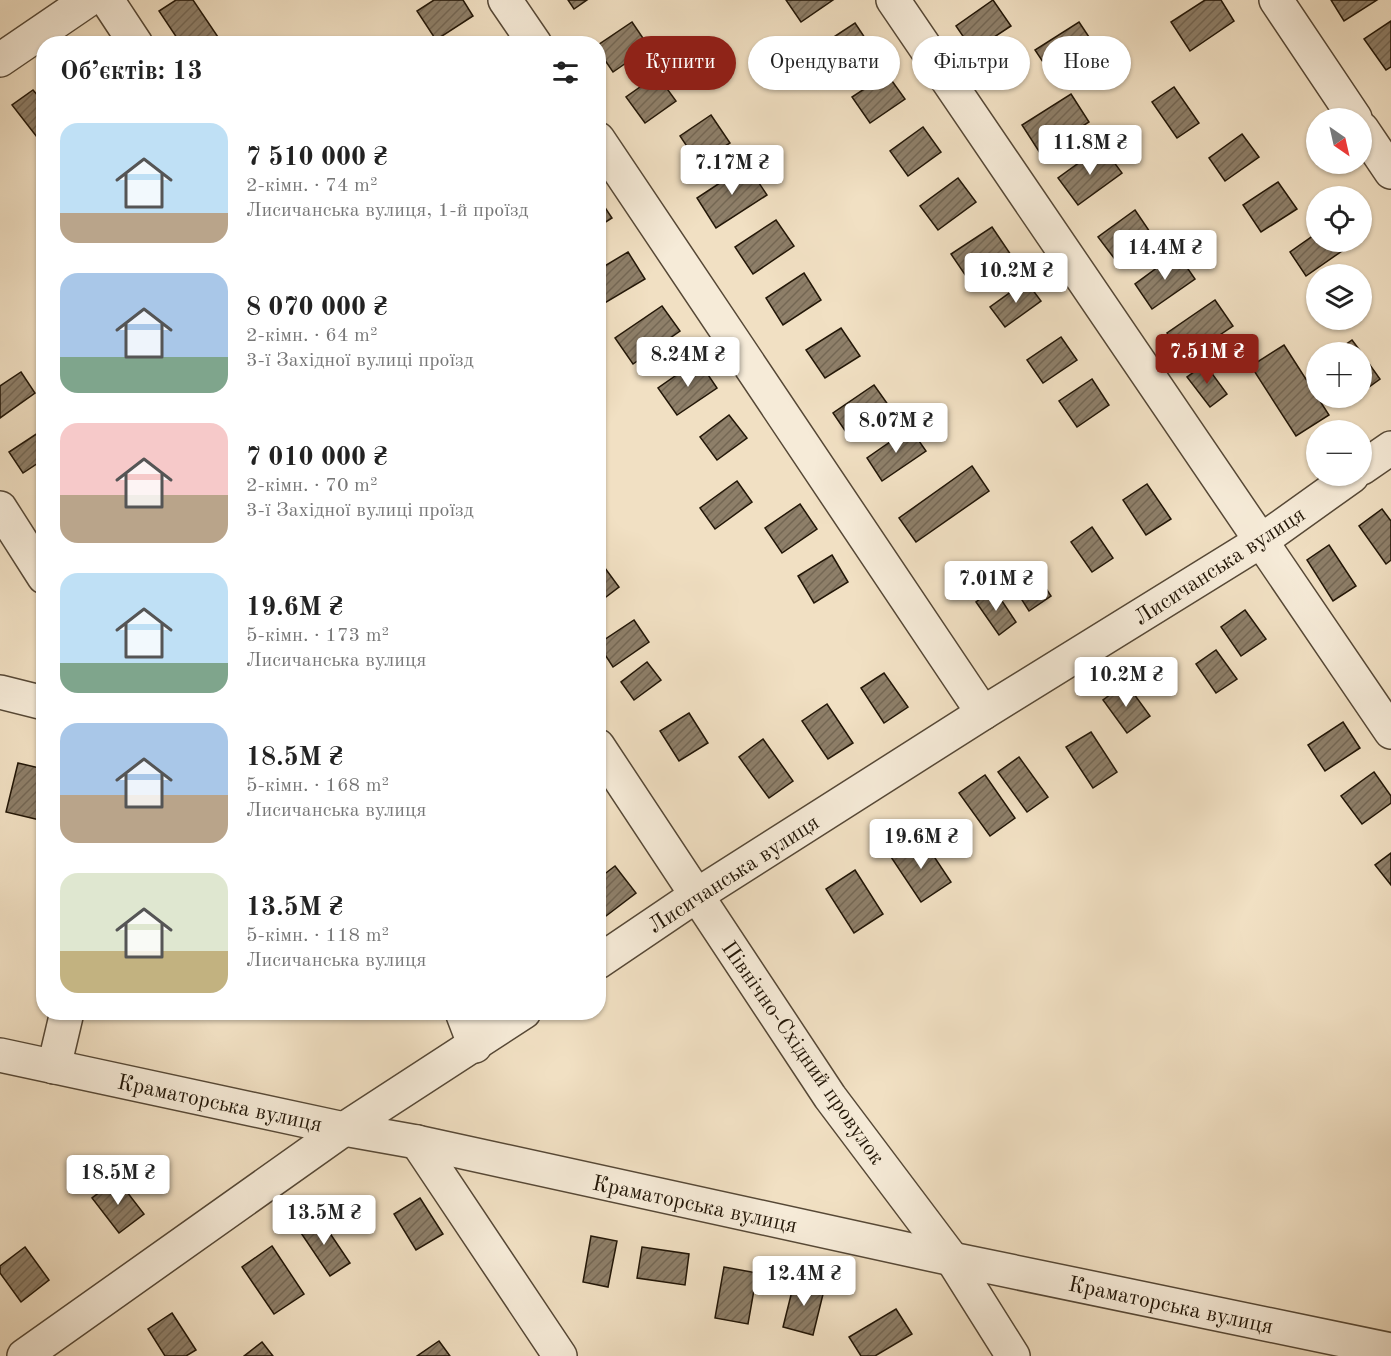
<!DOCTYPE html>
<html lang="uk">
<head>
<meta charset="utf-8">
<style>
  :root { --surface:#fff; --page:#f6f6f6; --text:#222; --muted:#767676; --accent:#8f2418 }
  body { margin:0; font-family:"Old Standard TT",serif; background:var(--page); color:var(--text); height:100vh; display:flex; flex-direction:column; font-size:22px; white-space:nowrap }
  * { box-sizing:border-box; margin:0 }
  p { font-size:20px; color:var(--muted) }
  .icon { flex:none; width:33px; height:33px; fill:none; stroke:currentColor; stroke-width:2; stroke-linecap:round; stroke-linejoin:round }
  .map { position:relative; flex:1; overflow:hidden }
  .side { position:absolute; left:36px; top:36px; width:570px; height:984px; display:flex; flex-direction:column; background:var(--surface); border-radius:24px; box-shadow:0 2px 4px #0004 }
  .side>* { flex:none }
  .banner { position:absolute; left:624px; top:36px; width:570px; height:54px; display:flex; gap:12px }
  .needle { width:39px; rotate:146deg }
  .fabs { position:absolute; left:1306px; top:108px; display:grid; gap:12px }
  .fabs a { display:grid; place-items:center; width:66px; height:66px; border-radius:50%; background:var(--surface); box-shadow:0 2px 4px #0004; font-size:30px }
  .price { position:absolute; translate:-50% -51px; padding:0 14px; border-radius:6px; background:#fff; color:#222; font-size:20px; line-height:39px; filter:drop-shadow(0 2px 3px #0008) }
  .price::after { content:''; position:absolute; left:50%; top:36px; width:18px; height:14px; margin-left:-9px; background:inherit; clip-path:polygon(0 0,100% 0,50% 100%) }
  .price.on { background:var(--accent); color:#fff }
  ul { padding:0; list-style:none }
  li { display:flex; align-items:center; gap:18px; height:150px; padding:0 24px }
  li span { display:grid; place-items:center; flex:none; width:168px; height:120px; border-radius:18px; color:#555 }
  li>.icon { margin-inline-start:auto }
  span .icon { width:72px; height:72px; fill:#fffc; stroke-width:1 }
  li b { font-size:26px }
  h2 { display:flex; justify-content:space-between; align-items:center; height:72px; padding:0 24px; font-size:26px }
  .chip { padding:0 21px; border-radius:27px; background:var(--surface); box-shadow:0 2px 4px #0004; font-size:21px; line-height:54px }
  .chip.on { background:var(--accent); color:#fff }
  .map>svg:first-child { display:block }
  .building { fill:url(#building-hatch); stroke:#221607; stroke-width:1.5 }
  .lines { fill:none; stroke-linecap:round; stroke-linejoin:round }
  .minor-casing { stroke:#564836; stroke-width:36 }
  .minor { stroke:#f6ebd8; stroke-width:33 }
  .labels { text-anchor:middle; stroke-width:4.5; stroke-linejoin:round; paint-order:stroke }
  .street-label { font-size:22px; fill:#221607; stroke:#f6ebd8 }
</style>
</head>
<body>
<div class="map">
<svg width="1391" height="1356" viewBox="0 0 1391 1356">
  <defs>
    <pattern id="building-hatch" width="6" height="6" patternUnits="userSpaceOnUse" patternTransform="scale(1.5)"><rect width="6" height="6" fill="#8e7f69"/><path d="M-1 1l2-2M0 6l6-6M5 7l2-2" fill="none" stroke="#746754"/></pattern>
  </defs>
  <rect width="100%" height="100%" fill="#f1e0c3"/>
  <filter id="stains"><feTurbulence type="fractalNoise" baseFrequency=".00333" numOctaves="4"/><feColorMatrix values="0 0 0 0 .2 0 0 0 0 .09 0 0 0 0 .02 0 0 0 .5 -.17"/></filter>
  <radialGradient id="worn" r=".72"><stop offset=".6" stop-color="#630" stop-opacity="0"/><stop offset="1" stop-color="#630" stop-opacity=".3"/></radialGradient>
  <!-- building -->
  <g class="building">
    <path d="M176 0H193L218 37 208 44H181L159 11Z"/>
    <path d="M434 0H463L473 16 436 40 417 11Z"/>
    <path d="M568 0H587L574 9Z"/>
    <path d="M786 0H833L801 22Z"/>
    <path d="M993 0 1011 26 973 51 956 26Z"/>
    <path d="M1205 0H1221L1234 21 1190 51 1171 22Z"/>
    <path d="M1331 0H1377L1344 21Z"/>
    <path d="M1391 21V67L1386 70 1364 39Z"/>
    <path d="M632 22 649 47 613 72 598 50V45Z"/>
    <path d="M1079 22 1095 46 1051 74 1035 50Z"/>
    <path d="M855 23 871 47 836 70 820 46Z"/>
    <path d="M887 74 905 99 870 123 852 97Z"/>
    <path d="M657 75 676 101 645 123 626 97Z"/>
    <path d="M1174 87 1199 123 1177 138 1152 102Z"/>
    <path d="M33 90 44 103V146L12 105Z"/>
    <path d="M1071 94 1089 122 1040 153 1022 125Z"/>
    <path d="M711 115 730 143 698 163 680 136Z"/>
    <path d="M923 127 941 152 908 176 890 151Z"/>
    <path d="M1242 134 1259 157 1225 181 1209 158Z"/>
    <path d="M1102 146 1122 173 1078 205 1058 178Z"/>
    <path d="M747 165 767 195 716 228 697 198Z"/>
    <path d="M958 178 976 202 938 230 920 206Z"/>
    <path d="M1278 182 1297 209 1261 232 1243 205Z"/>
    <path d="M598 197 612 218 598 227Z"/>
    <path d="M1135 210 1150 232 1114 258 1098 237Z"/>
    <path d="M776 220 794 246 753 274 735 247Z"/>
    <path d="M992 227 1011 255 970 282 951 254Z"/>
    <path d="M1317 233V242H1336L1342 251 1306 276 1290 252Z"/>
    <path d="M628 252 645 279 598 307V270Z"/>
    <path d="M1177 253 1195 279 1152 309 1135 284Z"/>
    <path d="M804 273 821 300 783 325 766 298Z"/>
    <path d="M1026 281 1041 301 1005 327 990 307Z"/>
    <path d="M1215 300 1233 326 1184 359 1167 333Z"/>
    <path d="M662 306 680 331 633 364 615 338Z"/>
    <path d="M841 328 860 356 825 378 806 350Z"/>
    <path d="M1061 337 1077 360 1043 383 1027 360Z"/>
    <path d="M1352 340 1361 352H1335Z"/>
    <path d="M1284 345 1329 415 1296 436 1251 366Z"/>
    <path d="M1362 354 1380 379 1362 392Z"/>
    <path d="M698 360 717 388 677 415 658 388Z"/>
    <path d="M1205 364 1227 394 1210 407 1187 377Z"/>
    <path d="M21 372 35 393 0 418V386Z"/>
    <path d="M1092 379 1109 405 1077 427 1059 401Z"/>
    <path d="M874 385 889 406 848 435 833 413Z"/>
    <path d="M729 415 747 438 717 460 700 437Z"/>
    <path d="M910 428 926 451 882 481 867 458Z"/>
    <path d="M44 429V459L23 473 9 452Z"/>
    <path d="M972 466 989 491 916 542 899 518Z"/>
    <path d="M737 481 752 502 715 529 700 508Z"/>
    <path d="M1147 484 1171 519 1146 535 1123 500Z"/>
    <path d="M800 504 817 529 782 553 765 528Z"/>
    <path d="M1382 509 1391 521V560L1386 564 1359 526Z"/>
    <path d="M1092 527 1113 558 1092 572 1071 542Z"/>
    <path d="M1329 545 1356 586 1333 601 1307 560Z"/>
    <path d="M832 555 848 582 814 603 798 576Z"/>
    <path d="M602 564 619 587 598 603V566Z"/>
    <path d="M1030 564 1051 596 1029 611 1008 578Z"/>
    <path d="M994 589 1016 622 999 635 976 602Z"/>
    <path d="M1245 610 1266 639 1241 656 1221 627Z"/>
    <path d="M634 620 649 642 613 667 598 644Z"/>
    <path d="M1216 650 1237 679 1216 693 1196 664Z"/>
    <path d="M647 662 661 680 634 700 621 682Z"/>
    <path d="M884 673 908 707 884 723 861 688Z"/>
    <path d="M1126 683 1150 716 1127 733 1103 700Z"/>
    <path d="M827 704 853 743 828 759 802 721Z"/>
    <path d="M689 713 708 743 679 761 660 731Z"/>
    <path d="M1343 722 1360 748 1325 771 1308 745Z"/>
    <path d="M1091 732 1117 772 1093 788 1066 747Z"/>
    <path d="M763 739 793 781 769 798 739 757Z"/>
    <path d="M1019 757 1048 797 1027 812 998 772Z"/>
    <path d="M18 763 44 769V821L6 812Z"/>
    <path d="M1374 772 1391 796V803L1362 824 1341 796Z"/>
    <path d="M985 775 1015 818 990 836 959 793Z"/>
    <path d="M921 837 951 882 921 902 891 857Z"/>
    <path d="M1391 853V885L1375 865Z"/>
    <path d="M615 866 636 893 606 916 598 905V879Z"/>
    <path d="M855 870 883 914 854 933 826 889Z"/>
    <path d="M117 1179 144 1214 119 1233 92 1198Z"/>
    <path d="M420 1198 443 1234 416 1250 394 1214Z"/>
    <path d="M319 1217 350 1263 330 1276 299 1230Z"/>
    <path d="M591 1236 617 1241 608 1287 583 1282Z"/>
    <path d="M272 1246 304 1294 274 1314 242 1267Z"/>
    <path d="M25 1247 49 1280 21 1302 0 1273V1266Z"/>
    <path d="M642 1247 689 1254 685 1285 637 1278Z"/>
    <path d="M724 1267 757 1273 748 1324 715 1318Z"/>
    <path d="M795 1279 825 1286 813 1335 783 1327Z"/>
    <path d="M896 1309 912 1334 875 1356H861L849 1337Z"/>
    <path d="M172 1313 196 1350 186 1356H165L148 1329Z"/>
    <path d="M439 1341 450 1356H417Z"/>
    <path d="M262 1342 273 1356H244Z"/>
  </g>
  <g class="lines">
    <!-- minor casing -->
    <g class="minor-casing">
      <g id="minor">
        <path d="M107 0 136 44"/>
        <path d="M505 0 535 44"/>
        <path d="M893 0 1391 732"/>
        <path d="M1276 0 1355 118"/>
        <path d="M0 60 88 0"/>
        <path d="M1362 129 1391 172"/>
        <path d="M598 139 983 713"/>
        <path d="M1362 468 1391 448"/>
        <path d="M0 508 44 577"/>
        <path d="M0 692 44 703"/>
        <path d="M598 746 830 1097 952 1259 1013 1356"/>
        <path d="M598 962 697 895 983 713 1261 541 1352 476"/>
        <path d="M462 1012 475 1046"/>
        <path d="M0 1055 344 1129 417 1142 952 1259 1391 1350"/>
        <path d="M54 1067 67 1012"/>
        <path d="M417 1142 560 1356"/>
        <path d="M24 1356 344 1129 524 1012"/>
      </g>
    </g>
    <!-- minor -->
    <use href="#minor" class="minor"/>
  </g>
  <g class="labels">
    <!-- street labels -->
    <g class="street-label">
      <text transform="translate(1219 565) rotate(-33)" y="8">Лисичанська вулиця</text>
      <text transform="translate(733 873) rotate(-33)" y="8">Лисичанська вулиця</text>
      <text transform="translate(804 1052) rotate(55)" y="8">Північно-Східний провулок</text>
      <text transform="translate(220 1102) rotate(12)" y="8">Краматорська вулиця</text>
      <text transform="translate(695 1203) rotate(12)" y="8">Краматорська вулиця</text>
      <text transform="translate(1171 1304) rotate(12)" y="8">Краматорська вулиця</text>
    </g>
  </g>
  <rect width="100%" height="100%" filter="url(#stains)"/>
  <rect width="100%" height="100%" fill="url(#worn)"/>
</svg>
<div class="fabs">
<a><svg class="needle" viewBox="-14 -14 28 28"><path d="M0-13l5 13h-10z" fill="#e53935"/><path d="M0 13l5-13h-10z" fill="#767676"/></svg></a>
<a><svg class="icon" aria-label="locate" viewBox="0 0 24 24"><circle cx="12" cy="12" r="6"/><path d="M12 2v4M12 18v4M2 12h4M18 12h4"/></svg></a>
<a><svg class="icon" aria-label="layers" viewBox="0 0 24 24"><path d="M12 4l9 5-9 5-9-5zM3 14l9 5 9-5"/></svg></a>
<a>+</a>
<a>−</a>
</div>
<b class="price" style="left:1090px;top:176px">11.8M ₴</b>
<b class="price" style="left:732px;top:196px">7.17M ₴</b>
<b class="price" style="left:1165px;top:281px">14.4M ₴</b>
<b class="price" style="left:1016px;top:304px">10.2M ₴</b>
<b class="price on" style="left:1207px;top:385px">7.51M ₴</b>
<b class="price" style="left:688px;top:388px">8.24M ₴</b>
<b class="price" style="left:896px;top:454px">8.07M ₴</b>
<b class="price" style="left:996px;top:612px">7.01M ₴</b>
<b class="price" style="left:1126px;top:708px">10.2M ₴</b>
<b class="price" style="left:921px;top:870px">19.6M ₴</b>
<b class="price" style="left:118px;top:1206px">18.5M ₴</b>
<b class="price" style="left:324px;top:1246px">13.5M ₴</b>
<b class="price" style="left:804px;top:1307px">12.4M ₴</b>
<div class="banner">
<a class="chip on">Купити</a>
<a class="chip">Орендувати</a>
<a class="chip">Фільтри</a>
<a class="chip">Нове</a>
</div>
<section class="side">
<h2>Об’єктів: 13<svg class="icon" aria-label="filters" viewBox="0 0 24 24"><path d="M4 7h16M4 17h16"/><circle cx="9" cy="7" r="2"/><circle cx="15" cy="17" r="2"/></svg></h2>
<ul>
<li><span style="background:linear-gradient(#bfe0f5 75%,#b9a48a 0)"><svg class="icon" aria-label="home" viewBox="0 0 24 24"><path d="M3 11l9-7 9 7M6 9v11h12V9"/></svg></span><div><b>7 510 000 ₴</b><p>2-кімн. · 74 m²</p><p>Лисичанська вулиця, 1-й проїзд</p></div></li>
<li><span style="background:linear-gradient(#a9c7e8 70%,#7fa58c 0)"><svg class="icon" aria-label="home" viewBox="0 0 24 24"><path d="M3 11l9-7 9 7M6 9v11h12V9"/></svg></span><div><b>8 070 000 ₴</b><p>2-кімн. · 64 m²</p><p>3-ї Західної вулиці проїзд</p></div></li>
<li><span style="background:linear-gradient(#f6c9c9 60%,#b9a48a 0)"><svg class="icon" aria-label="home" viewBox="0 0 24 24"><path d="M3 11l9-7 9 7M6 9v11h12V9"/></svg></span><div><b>7 010 000 ₴</b><p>2-кімн. · 70 m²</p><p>3-ї Західної вулиці проїзд</p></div></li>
<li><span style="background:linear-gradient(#bfe0f5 75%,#7fa58c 0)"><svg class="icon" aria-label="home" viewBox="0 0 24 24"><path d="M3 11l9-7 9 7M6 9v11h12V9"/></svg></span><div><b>19.6M ₴</b><p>5-кімн. · 173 m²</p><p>Лисичанська вулиця</p></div></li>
<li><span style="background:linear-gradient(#a9c7e8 60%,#b9a48a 0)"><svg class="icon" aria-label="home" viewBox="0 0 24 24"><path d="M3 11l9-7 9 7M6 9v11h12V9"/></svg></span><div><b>18.5M ₴</b><p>5-кімн. · 168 m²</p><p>Лисичанська вулиця</p></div></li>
<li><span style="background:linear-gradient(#dfe7d0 65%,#c2b280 0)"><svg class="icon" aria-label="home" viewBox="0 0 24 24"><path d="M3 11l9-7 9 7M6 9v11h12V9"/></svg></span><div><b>13.5M ₴</b><p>5-кімн. · 118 m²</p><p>Лисичанська вулиця</p></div></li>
</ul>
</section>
</div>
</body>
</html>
